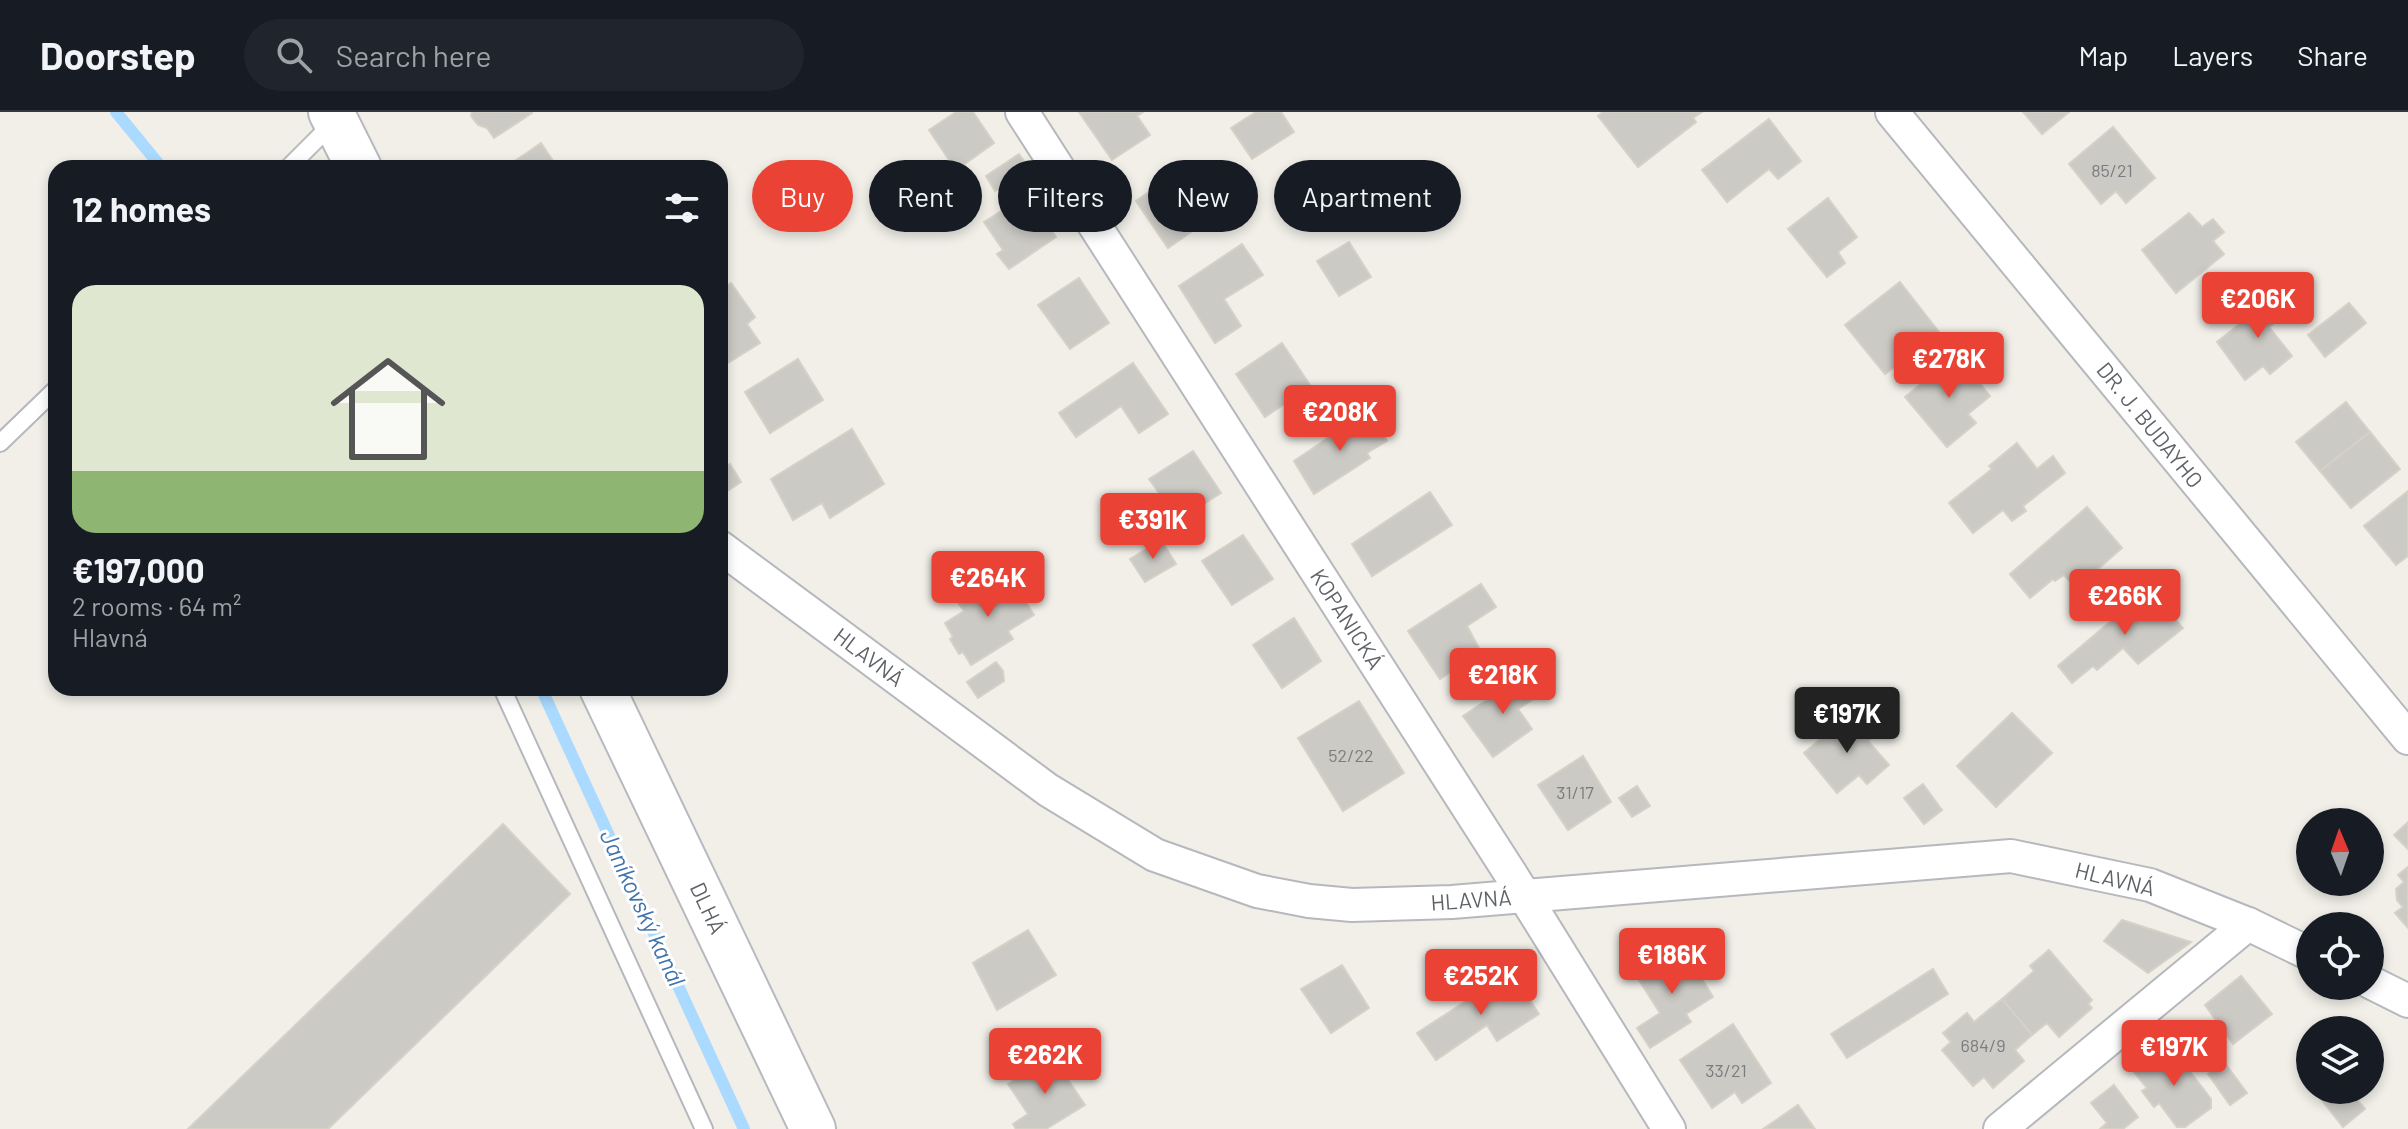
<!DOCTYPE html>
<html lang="en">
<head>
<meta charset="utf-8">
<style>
  :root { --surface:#171b24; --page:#20242c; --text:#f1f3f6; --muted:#9ea1a6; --line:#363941; --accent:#ea4335 }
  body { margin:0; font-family:Barlow,sans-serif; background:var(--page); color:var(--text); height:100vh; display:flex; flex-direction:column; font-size:30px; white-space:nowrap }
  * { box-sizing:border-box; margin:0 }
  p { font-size:26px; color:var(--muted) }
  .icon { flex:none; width:44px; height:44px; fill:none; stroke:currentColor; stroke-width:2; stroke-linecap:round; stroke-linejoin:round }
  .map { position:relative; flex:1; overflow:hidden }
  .sheet { position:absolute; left:48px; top:48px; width:680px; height:536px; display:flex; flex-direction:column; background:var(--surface); border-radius:24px; box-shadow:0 4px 12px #0003 }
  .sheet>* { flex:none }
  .top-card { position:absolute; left:752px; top:48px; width:760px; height:72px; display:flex; gap:16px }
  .needle { width:52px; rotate:358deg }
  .fabs { position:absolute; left:2296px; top:696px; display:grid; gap:16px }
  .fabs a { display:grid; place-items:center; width:88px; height:88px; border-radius:50%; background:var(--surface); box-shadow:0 4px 12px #0003; font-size:40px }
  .price { position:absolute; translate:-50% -68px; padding:0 18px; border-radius:8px; background:var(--accent); color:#fff; font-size:26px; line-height:52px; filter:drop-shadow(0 2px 4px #0008) }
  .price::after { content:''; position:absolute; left:50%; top:48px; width:24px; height:18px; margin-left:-12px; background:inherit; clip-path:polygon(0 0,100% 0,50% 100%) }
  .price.on { background:#222; color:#fff }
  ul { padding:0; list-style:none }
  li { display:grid; align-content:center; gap:16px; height:424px; padding:0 24px }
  li span { display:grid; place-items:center; height:248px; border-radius:24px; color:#555 }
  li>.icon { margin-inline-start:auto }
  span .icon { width:144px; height:144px; fill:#fffc; stroke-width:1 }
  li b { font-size:34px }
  h2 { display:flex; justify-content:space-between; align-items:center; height:96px; padding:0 24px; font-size:34px }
  .tag { padding:0 28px; border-radius:36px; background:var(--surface); box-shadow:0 4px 12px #0003; font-size:28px; line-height:72px }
  .tag.on { background:var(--accent); color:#fff }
  header { display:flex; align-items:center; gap:48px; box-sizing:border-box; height:112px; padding:0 40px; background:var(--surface); border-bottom:2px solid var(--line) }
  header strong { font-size:38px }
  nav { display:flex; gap:44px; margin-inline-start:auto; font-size:28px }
  .search { width:560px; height:72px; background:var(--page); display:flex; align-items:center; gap:20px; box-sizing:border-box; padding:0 28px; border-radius:44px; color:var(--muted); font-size:30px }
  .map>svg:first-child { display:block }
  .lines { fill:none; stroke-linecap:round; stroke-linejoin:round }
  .stream { stroke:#aadaff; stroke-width:12 }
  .building { fill:#cccac5; stroke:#d6d1c6; stroke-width:2 }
  .lane-casing { stroke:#b5b8bc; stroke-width:20 }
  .street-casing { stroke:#b5b8bc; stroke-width:36 }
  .secondary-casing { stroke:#b6babf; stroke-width:48 }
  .lane { stroke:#fff; stroke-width:16 }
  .street { stroke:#fff; stroke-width:32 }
  .secondary { stroke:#fff; stroke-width:44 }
  .labels { text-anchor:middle; stroke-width:6; stroke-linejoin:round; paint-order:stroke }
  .number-label { font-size:18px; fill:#7a7d7f }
  .street-label { font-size:22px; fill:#5f6368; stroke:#fff }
  .water-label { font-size:24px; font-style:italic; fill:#4174aa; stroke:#fff }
</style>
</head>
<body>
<header>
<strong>Doorstep</strong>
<div class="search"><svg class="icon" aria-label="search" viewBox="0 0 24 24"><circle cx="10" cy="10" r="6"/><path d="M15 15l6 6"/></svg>Search here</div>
<nav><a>Map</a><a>Layers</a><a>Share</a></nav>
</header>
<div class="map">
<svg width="2408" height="1017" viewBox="0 0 2408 1017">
  <rect width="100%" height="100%" fill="#f1efe8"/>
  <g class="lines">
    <!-- stream -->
    <g class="stream">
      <path d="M116 0 162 56"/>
      <path d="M541 576 744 1017"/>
    </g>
  </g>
  <!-- building -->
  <g class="building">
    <path d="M472 0H532V1L494 26 487 16 478 13 471 4Z"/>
    <path d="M956 0H973L994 31 956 58 929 18Z"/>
    <path d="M1079 0H1143L1137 4 1150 23 1112 48Z"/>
    <path d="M1256 0H1281L1294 20 1252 47 1231 16Z"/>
    <path d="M1603 0H1702L1693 6 1696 10 1638 55 1598 4Z"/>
    <path d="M2023 0H2069L2042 22Z"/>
    <path d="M1769 7 1801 49 1778 67 1769 57 1727 90 1702 58Z"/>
    <path d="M2113 15 2155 66 2126 91 2116 79 2101 92 2069 52Z"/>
    <path d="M541 31 558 56H504L531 38Z"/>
    <path d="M1019 42 1029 56 995 79 986 64Z"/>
    <path d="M1180 58 1214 104 1168 136 1136 89Z"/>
    <path d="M1027 83 1056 125 1009 157 997 142 1003 138 984 110Z"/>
    <path d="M1828 86 1857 125 1838 140 1845 151 1827 165 1788 117Z"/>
    <path d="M2189 101 2202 115 2213 107 2224 120 2213 129 2224 142 2176 181 2142 138Z"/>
    <path d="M1349 130 1371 165 1339 184 1317 149Z"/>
    <path d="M1242 132 1263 163 1224 187 1241 214 1215 231 1179 174Z"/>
    <path d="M1079 166 1109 211 1070 237 1038 193Z"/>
    <path d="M1900 170 1939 220 1885 262 1845 213Z"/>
    <path d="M731 171 755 205 747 212 760 231 720 256V178Z"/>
    <path d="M2281 179 2294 196 2269 215 2292 244 2270 262 2263 254 2245 268 2217 230Z"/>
    <path d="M2349 191 2366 211 2325 245 2308 223Z"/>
    <path d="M1282 231 1316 282 1299 295 1292 287 1265 305 1236 262Z"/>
    <path d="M1957 243 1990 284 1968 302 1976 311 1947 335 1905 285Z"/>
    <path d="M798 247 823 288 770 321 745 280Z"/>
    <path d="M1133 251 1168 302 1139 321 1121 294 1076 325 1059 301Z"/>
    <path d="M2346 290 2370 320 2320 359 2296 330Z"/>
    <path d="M1368 299 1387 329 1367 341 1370 346 1314 382 1294 349Z"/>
    <path d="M852 317 884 372 830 406 822 391 793 408 771 367Z"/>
    <path d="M2370 320 2400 357 2351 396 2320 359Z"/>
    <path d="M2017 331 2037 357 2053 344 2065 361 2023 394 2026 399 2012 409 2003 398 1973 421 1949 391 1992 357 1989 354Z"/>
    <path d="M1193 339 1221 381 1178 408 1149 367Z"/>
    <path d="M730 352 741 370 720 384V359Z"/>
    <path d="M2408 379V444L2396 453 2364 414Z"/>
    <path d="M1430 380 1452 413 1372 464 1352 432Z"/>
    <path d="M2087 395 2122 436 2076 476 2064 463 2055 469 2053 467 2030 486 2010 462Z"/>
    <path d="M1243 423 1273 467 1232 493 1202 449Z"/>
    <path d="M1161 428 1176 452 1145 470 1130 447Z"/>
    <path d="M1007 460 1034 503 1008 519 1013 527 971 553 963 540 959 542 950 527 953 525 945 511 964 499 959 492Z"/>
    <path d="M1481 472 1496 495 1467 514 1488 553 1471 564 1462 552 1440 567 1408 519Z"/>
    <path d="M2149 477 2183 516 2138 552 2123 536 2097 558 2093 554 2072 571 2058 554Z"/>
    <path d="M1294 506 1321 549 1282 576 1253 533Z"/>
    <path d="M996 550 1003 559 1004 569 978 586 967 570Z"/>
    <path d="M1526 562 1540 583 1518 597 1532 617 1493 645 1463 604Z"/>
    <path d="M1359 589 1404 661 1343 699 1298 626Z"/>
    <path d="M2012 601 2052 641 1996 695 1957 654Z"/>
    <path d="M1847 605 1857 616 1864 611 1874 623 1868 629 1889 653 1867 672 1859 663 1837 681 1804 641Z"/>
    <path d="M1583 644 1611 690 1568 718 1538 673Z"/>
    <path d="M1923 672 1942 698 1924 712 1904 686Z"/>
    <path d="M1637 674 1650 694 1632 705 1619 686Z"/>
    <path d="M2408 710V737L2394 723Z"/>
    <path d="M503 712 570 782 328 1017H188Z"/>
    <path d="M2408 755V816L2395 801 2403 795 2397 788 2396 777 2404 770 2398 763Z"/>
    <path d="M2122 808 2191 830 2148 861 2104 829Z"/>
    <path d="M1028 818 1056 863 997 898 973 851Z"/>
    <path d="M1683 836 1713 885 1686 902 1691 910 1650 936 1637 916 1660 901 1637 865Z"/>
    <path d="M2049 838 2092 888 2088 892 2092 896 2059 925 2047 911 2032 923 2002 887 2034 859 2030 854Z"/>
    <path d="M1342 853 1369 896 1331 921 1301 877Z"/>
    <path d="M1933 857 1948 882 1847 946 1831 922Z"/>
    <path d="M1511 860 1539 902 1497 929 1487 913 1436 948 1417 921Z"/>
    <path d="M2241 864 2272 902 2233 932 2205 893Z"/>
    <path d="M2002 887 2032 923 2015 938 2024 949 1993 976 1984 965 1973 974 1942 938 1951 930 1943 921 1967 901 1974 910Z"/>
    <path d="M1733 912 1771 971 1742 991 1735 980 1712 996 1680 948Z"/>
    <path d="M2169 932 2211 987V996L2185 1015H2177L2159 991 2154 995 2142 979 2147 976 2134 960Z"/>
    <path d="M1052 944 1085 993 1046 1017H1016L1013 1012 1028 1002 1008 972Z"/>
    <path d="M2224 950 2247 981 2230 993 2208 962Z"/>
    <path d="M2114 973 2138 1005 2123 1017H2100L2107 1011 2091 991Z"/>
    <path d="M2314 978H2370L2357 988 2365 997 2343 1015Z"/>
    <path d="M1798 993 1815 1017H1763Z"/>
  </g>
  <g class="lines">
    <!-- lane casing -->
    <g class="lane-casing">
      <g id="lane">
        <path d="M288 56 332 12"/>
        <path d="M0 331 56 277"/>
        <path d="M502 576 704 1017"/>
      </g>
    </g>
    <!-- street casing -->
    <g class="street-casing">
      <g id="street">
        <path d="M1022 0 1512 764 1669 1017"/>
        <path d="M1892 0 2408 626"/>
        <path d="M720 435 1048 678 1155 743 1257 779 1309 789 1352 793 1452 790 2011 744 2150 773 2248 812 2310 842"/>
        <path d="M2370 870 2408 889"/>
        <path d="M2000 1017 2248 812"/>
      </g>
    </g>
    <!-- secondary casing -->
    <g class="secondary-casing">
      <g id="secondary">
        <path d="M331 0 359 56"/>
        <path d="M602 576 813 1017"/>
      </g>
    </g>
    <!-- lane -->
    <use href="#lane" class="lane"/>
    <!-- street -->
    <use href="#street" class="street"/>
    <!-- secondary -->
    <use href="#secondary" class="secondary"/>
  </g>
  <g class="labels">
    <!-- number labels -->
    <g class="number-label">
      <text x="2112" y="65">85/21</text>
      <text x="1351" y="650">52/22</text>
      <text x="1575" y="687">31/17</text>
      <text x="1983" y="940">684/9</text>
      <text x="1726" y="965">33/21</text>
    </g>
    <!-- street labels -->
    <g class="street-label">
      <text transform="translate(2150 313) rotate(51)" y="8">DR. J. BUDAYHO</text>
      <text transform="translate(1347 507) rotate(57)" y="8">KOPANICKÁ</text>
      <text transform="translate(869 545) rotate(37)" y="8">HLAVNÁ</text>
      <text transform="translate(2115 767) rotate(14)" y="8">HLAVNÁ</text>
      <text transform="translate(1471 788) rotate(-4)" y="8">HLAVNÁ</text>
      <text transform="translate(708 796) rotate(65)" y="8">DLHÁ</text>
    </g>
    <!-- water labels -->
    <g class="water-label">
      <text transform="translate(642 796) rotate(65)" y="8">Janíkovský kanál</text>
    </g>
  </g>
</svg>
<div class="fabs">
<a><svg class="needle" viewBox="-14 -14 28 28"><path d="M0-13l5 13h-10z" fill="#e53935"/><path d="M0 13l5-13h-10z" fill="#9ea1a6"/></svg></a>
<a><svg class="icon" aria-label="locate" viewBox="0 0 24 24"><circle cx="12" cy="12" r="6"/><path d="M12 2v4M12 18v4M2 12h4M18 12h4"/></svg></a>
<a><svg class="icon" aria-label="layers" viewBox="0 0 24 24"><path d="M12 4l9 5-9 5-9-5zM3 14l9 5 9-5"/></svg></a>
</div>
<b class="price" style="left:2258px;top:228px">€206K</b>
<b class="price" style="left:1949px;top:288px">€278K</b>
<b class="price" style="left:1340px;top:341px">€208K</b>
<b class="price" style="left:1153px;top:449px">€391K</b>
<b class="price" style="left:988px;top:507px">€264K</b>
<b class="price" style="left:2125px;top:525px">€266K</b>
<b class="price" style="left:1503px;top:604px">€218K</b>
<b class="price on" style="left:1847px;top:643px">€197K</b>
<b class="price" style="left:1672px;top:884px">€186K</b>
<b class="price" style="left:1481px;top:905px">€252K</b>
<b class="price" style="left:2174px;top:976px">€197K</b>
<b class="price" style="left:1045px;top:984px">€262K</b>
<div class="top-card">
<a class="tag on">Buy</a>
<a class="tag">Rent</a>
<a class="tag">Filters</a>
<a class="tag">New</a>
<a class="tag">Apartment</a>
</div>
<section class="sheet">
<h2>12 homes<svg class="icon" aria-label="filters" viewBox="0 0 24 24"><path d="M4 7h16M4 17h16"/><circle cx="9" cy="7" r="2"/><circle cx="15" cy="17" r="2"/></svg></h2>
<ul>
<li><span style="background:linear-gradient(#dfe7d0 75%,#8fb573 0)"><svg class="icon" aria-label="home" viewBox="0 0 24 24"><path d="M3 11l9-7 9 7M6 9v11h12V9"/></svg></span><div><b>€197,000</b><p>2 rooms · 64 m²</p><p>Hlavná</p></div></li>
</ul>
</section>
</div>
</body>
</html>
